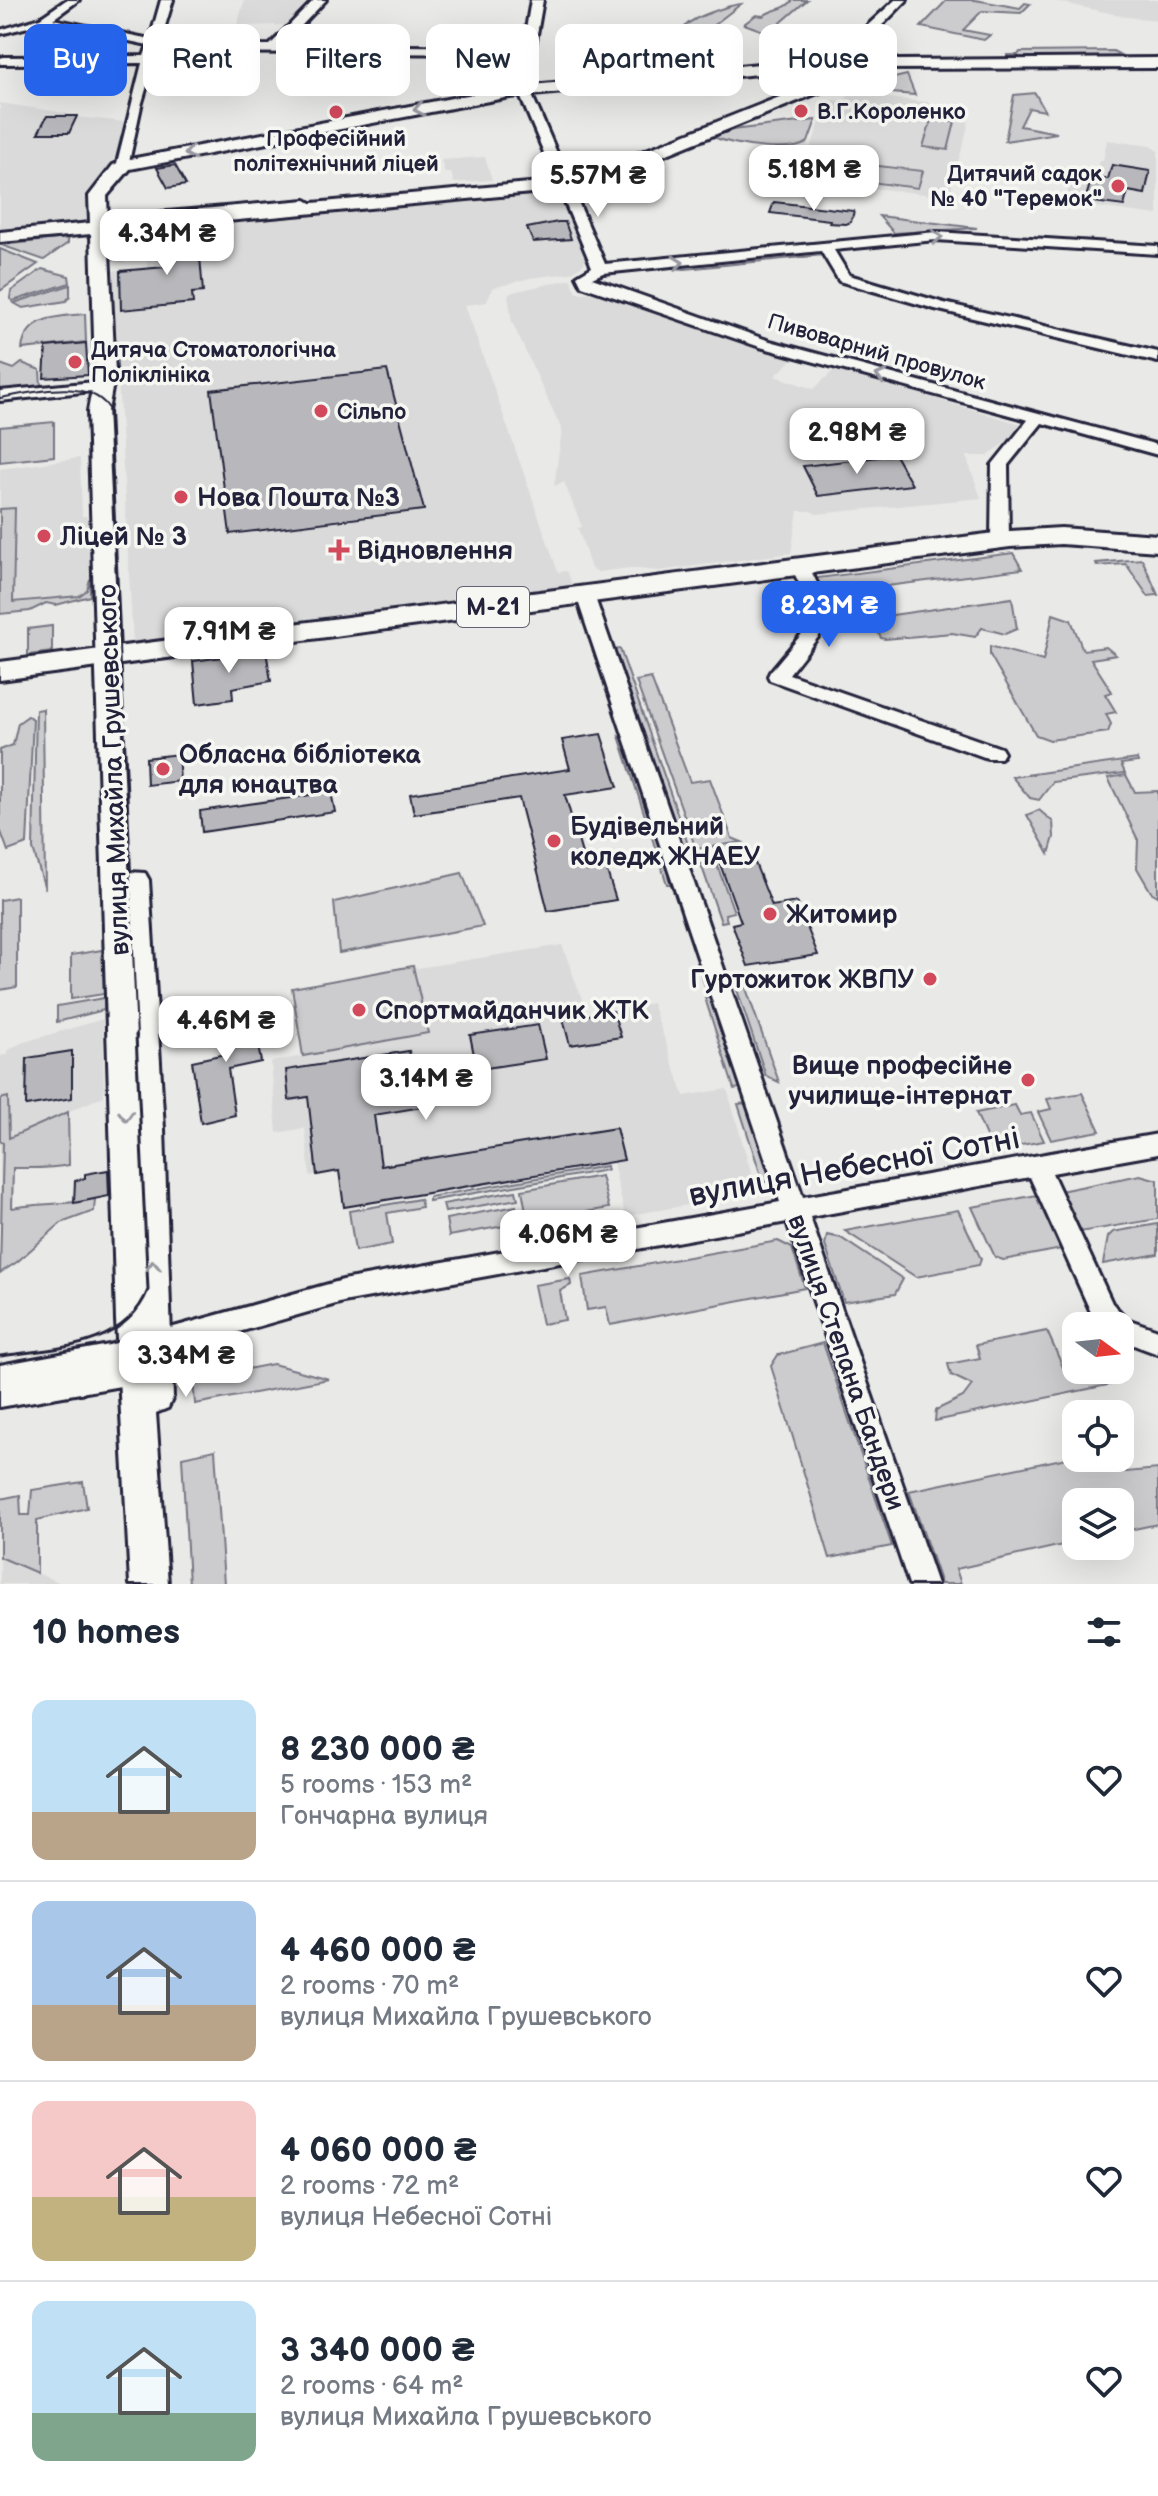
<!DOCTYPE html>
<html lang="en">
<head>
<meta charset="utf-8">
<style>
  :root { --surface:#fff; --page:#f2f2f3; --text:#1f2937; --muted:#747a83; --line:#e0e1e3; --accent:#2563eb }
  body { margin:0; font-family:"Balsamiq Sans",sans-serif; background:var(--page); color:var(--text); height:100vh; display:flex; flex-direction:column; font-size:30px; white-space:nowrap }
  * { box-sizing:border-box; margin:0 }
  p { font-size:26px; color:var(--muted) }
  .icon { flex:none; width:44px; height:44px; fill:none; stroke:currentColor; stroke-width:2; stroke-linecap:round; stroke-linejoin:round }
  .map { position:relative; height:1584px; overflow:hidden }
  .details { display:flex; flex-direction:column; background:var(--surface); flex:1 }
  .details>* { flex:none }
  .banner { position:absolute; left:24px; top:24px; width:1110px; height:72px; display:flex; gap:16px }
  .needle { width:52px; rotate:105deg }
  .tools { position:absolute; left:1062px; top:1312px; display:grid; gap:16px }
  .tools a { display:grid; place-items:center; width:72px; height:72px; border-radius:16px; background:var(--surface); box-shadow:0 8px 32px #0002; font-size:40px }
  .price { position:absolute; translate:-50% -68px; padding:0 18px; border-radius:16px; background:#fff; color:#222; font-size:26px; line-height:52px; filter:drop-shadow(0 2px 4px #0008) }
  .price::after { content:''; position:absolute; left:50%; top:48px; width:24px; height:18px; margin-left:-12px; background:inherit; clip-path:polygon(0 0,100% 0,50% 100%) }
  .price.selected { background:var(--accent); color:#fff }
  ul { padding:0; list-style:none }
  li { display:flex; align-items:center; gap:24px; height:200px; padding:0 32px }
  li+li { border-top:2px solid var(--line) }
  li span { display:grid; place-items:center; flex:none; width:224px; height:160px; border-radius:16px; color:#555 }
  li>.icon { margin-inline-start:auto }
  span .icon { width:96px; height:96px; fill:#fffc; stroke-width:1 }
  li b { font-size:34px }
  h2 { display:flex; justify-content:space-between; align-items:center; height:96px; padding:0 32px; font-size:34px }
  .pill { padding:0 28px; border-radius:16px; background:var(--surface); box-shadow:0 8px 32px #0002; font-size:28px; line-height:72px }
  .pill.selected { background:var(--accent); color:#fff }
  .map>svg:first-child { display:block }
  .built { fill:#dadada }
  .green { fill:#ccccce; stroke:#777784; stroke-width:2 }
  .building { fill:#b8b8bc; stroke:#22223b; stroke-width:2 }
  .lines { fill:none; stroke-linecap:round; stroke-linejoin:round }
  .minor-casing { stroke:#22223b; stroke-width:6 }
  .major-casing { stroke:#22223b; stroke-width:6 }
  .highway-casing { stroke:#22223b; stroke-width:6 }
  .minor { fill:#f6f6f2; fill-rule:evenodd }
  .major { fill:#f6f6f2; fill-rule:evenodd }
  .highway { fill:#f6f6f2; fill-rule:evenodd }
  .tram-far1 { stroke:#22223b; stroke-width:2 }
  .tram { stroke:#22223b; stroke-width:3 }
  .oneway { stroke:#9797a0 }
  .poi-dot { fill:#d1495b; stroke:#f6f6f2; stroke-width:3 }
  .labels { text-anchor:middle; stroke-width:7; stroke-linejoin:round; paint-order:stroke }
  .far-poi-label { font-size:22px; font-weight:bold; fill:#22223b; stroke:#f6f6f2; text-anchor:start }
  .far-street-label { font-size:22px; fill:#22223b; stroke:#f6f6f2 }
  .shield { fill:#f6f6f2; stroke:#626272; stroke-width:2 }
  .shield-label { font-size:24px; font-weight:bold; fill:#22223b }
  .poi-label { font-size:26px; font-weight:bold; fill:#22223b; stroke:#f6f6f2; text-anchor:start }
  .street-label { font-size:26px; fill:#22223b; stroke:#f6f6f2 }
  .near-street-label { font-size:32px; fill:#22223b; stroke:#f6f6f2 }
</style>
</head>
<body>
<div class="map">
<svg width="1158" height="1584" viewBox="0 0 1158 1584">
  <rect width="100%" height="100%" fill="#e9e9e7"/>
  <filter id="ink" filterUnits="userSpaceOnUse"><feTurbulence type="fractalNoise" baseFrequency=".0125" numOctaves="2"/><feDisplacementMap in="SourceGraphic" scale="16" xChannelSelector="R" yChannelSelector="G"/><feConvolveMatrix kernelMatrix="1 2 1 2 8 2 1 2 1" color-interpolation-filters="sRGB"/></filter>
  <g filter="url(#ink)">
    <!-- built -->
    <g class="built">
      <path d="M313 0 289 25 237 26 244 1H204Z"/>
      <path d="M1050 0H1158V20L1127 17Z"/>
      <path d="M859 95 927 102 952 118 969 122 949 197 807 180 810 149 827 105 834 100 842 101 849 96Z"/>
      <path d="M0 103 67 113 66 116 126 122 115 158 87 194 86 221 0 231Z"/>
      <path d="M1107 140 1150 146 1158 151V215L1065 203 1073 170 1096 173 1099 161H1103Z"/>
      <path d="M485 157 492 180 454 183 451 173H445L441 160Z"/>
      <path d="M554 190 560 194 585 259 584 264 571 273 530 278 492 288 487 302 465 305 558 572 567 571 572 584 570 588 138 646 133 643 112 271 147 267 146 254 124 256 125 263 111 261V233Z"/>
      <path d="M571 279 577 293 604 292 795 357 775 376 814 389 835 369 1021 424 1007 441 988 456H966L981 498 816 514 811 511H798L791 553 659 571 629 568 598 572 591 569 578 528 582 527 564 482 554 486 562 430 512 322 508 295 513 292Z"/>
      <path d="M80 458 82 516H87L91 597 0 609V469Z"/>
      <path d="M562 945 588 1015 652 1003 684 1096 727 1089 757 1193 625 1216 613 1162 344 1207 339 1171 310 1176 305 1128 277 1133 271 1062 303 1056 292 988Z"/>
      <path d="M103 1019 104 1096 8 1138 14 1162 12 1230 0 1232V1056L7 1055V1051L21 1043Z"/>
      <path d="M0 1557 58 1582 62 1584H0Z"/>
    </g>
    <!-- green -->
    <g class="green">
      <path d="M793 0H807L769 33 744 24 756 15 763 16C773 8 784 11 793 0Z"/>
      <path d="M947 0H975L1020 8 1025 3 1030 4 1021 13 982 11 963 30 990 35 984 40 921 27Z"/>
      <path d="M741 4 689 44 675 41C683 34 682 31 685 27 690 18 730 5 741 4Z"/>
      <path d="M1113 51 1126 58H1008L1007 55H1018L1020 52Z"/>
      <path d="M907 75 915 95 858 90 860 86Z"/>
      <path d="M1035 93 1045 111 1029 108 1020 126 1057 133 1005 141 1014 95Z"/>
      <path d="M816 120 808 142C791 155 733 145 713 137L732 130Z"/>
      <path d="M931 120 955 122 948 150 923 147Z"/>
      <path d="M843 162 923 171 918 188 837 178Z"/>
      <path d="M879 216 977 228 894 233Z"/>
      <path d="M68 238V243L44 260 1 245Z"/>
      <path d="M0 249 38 264 0 291Z"/>
      <path d="M815 251 823 255 685 269 671 268Z"/>
      <path d="M42 269 69 276 70 283 13 301 10 299 11 291Z"/>
      <path d="M70 285V296L66 301 23 308 14 303Z"/>
      <path d="M85 314 86 342 22 349C26 316 59 316 85 314Z"/>
      <path d="M22 363 40 370 41 386 0 390V364L14 369Z"/>
      <path d="M54 422V456L0 462V427Z"/>
      <path d="M15 508 13 602 79 596 87 590 90 579V596L56 605 46 603 30 611 0 614V509Z"/>
      <path d="M1013 553 1022 569 816 595 810 579Z"/>
      <path d="M1142 559 1158 595 1148 596 1126 564 1097 566 1096 563Z"/>
      <path d="M1012 598 1017 629 1005 634 982 628 975 637 952 633 885 639 881 638 871 618Z"/>
      <path d="M1053 614 1071 620 1083 650 1106 647 1116 655 1091 659 1112 692 1105 694 1116 712 1106 714 1111 724 1108 732 1050 740 1036 735 990 655V646L1043 661Z"/>
      <path d="M52 626V652L28 655V629Z"/>
      <path d="M620 649 690 850 680 845 613 650Z"/>
      <path d="M651 678 690 782 710 779 732 838 742 842 696 849 636 681Z"/>
      <path d="M43 709 45 889 33 849 36 710Z"/>
      <path d="M28 716 33 719 27 844 8 851 0 829V750L13 745 18 723Z"/>
      <path d="M619 736 624 738 673 884H667Z"/>
      <path d="M1137 759 1138 762 1121 764 1125 773 1053 782 1039 800 1030 798 1012 777Z"/>
      <path d="M1126 775 1135 792 1158 791V896L1151 892 1137 868 1138 840 1108 778Z"/>
      <path d="M1039 810 1053 822 1054 837 1049 854 1027 815Z"/>
      <path d="M716 862 734 912 725 914 727 921 721 922 701 864Z"/>
      <path d="M462 873 483 926 339 953 334 902Z"/>
      <path d="M17 897V987L0 990V900Z"/>
      <path d="M102 950 104 994 71 999V955Z"/>
      <path d="M413 966 428 1033 303 1056 292 988Z"/>
      <path d="M743 980 779 1082 766 1076 734 981Z"/>
      <path d="M711 997 712 1001 741 1088 734 1089 705 998Z"/>
      <path d="M104 998V1010L57 1022V1006Z"/>
      <path d="M1082 1093 1100 1131 1051 1140 1038 1112 1051 1109 1047 1099Z"/>
      <path d="M8 1097 9 1138 68 1112 69 1165C51 1169 32 1168 13 1168L12 1208C40 1203 67 1205 95 1199L94 1211 61 1223 17 1262 0 1273 3 1143 0 1141V1099Z"/>
      <path d="M746 1103 772 1181 763 1182 738 1104Z"/>
      <path d="M1015 1105 1020 1115 1031 1113 1044 1141 992 1150 976 1113Z"/>
      <path d="M606 1166 607 1170 429 1201V1197Z"/>
      <path d="M1140 1175 1158 1180V1219L1074 1233 1055 1192Z"/>
      <path d="M601 1176 609 1208 528 1222 522 1190Z"/>
      <path d="M516 1191 518 1199 445 1212 443 1204Z"/>
      <path d="M1043 1194 1067 1248 1003 1260 995 1257 972 1207Z"/>
      <path d="M420 1199 422 1207 387 1213 392 1244 355 1251 349 1211Z"/>
      <path d="M516 1206 520 1223 449 1236 446 1219Z"/>
      <path d="M958 1210 981 1259 979 1265 916 1277 845 1231Z"/>
      <path d="M1158 1224V1254L1103 1264 1108 1237 1113 1232Z"/>
      <path d="M827 1235 841 1238 903 1279 895 1294 844 1302 825 1245Z"/>
      <path d="M778 1241 792 1248 805 1288 610 1325 606 1307 587 1310 582 1276Z"/>
      <path d="M570 1279 571 1285 560 1291 565 1320 542 1324 534 1285Z"/>
      <path d="M1047 1331 1065 1372 1118 1370 1122 1382 935 1421 936 1410 963 1397 972 1385 951 1375 948 1364 980 1358 976 1345Z"/>
      <path d="M823 1343 892 1546 830 1558 771 1366 778 1355Z"/>
      <path d="M273 1364 329 1379 195 1404 193 1380Z"/>
      <path d="M215 1450 224 1584H189L182 1457Z"/>
      <path d="M1076 1456H1120L1126 1472 1158 1469V1524L1120 1532V1502H1076V1542L956 1569 961 1584H941L909 1491Z"/>
      <path d="M83 1482 87 1508 37 1520V1573L0 1557V1499L20 1495 21 1515H30L32 1490Z"/>
    </g>
    <!-- building -->
    <g class="building">
      <path d="M47 116H77L69 133H38Z"/>
      <path d="M175 165 186 185 168 188 157 168Z"/>
      <path d="M1112 165 1150 171 1145 194 1128 191 1124 206 1085 201 1092 177 1108 179Z"/>
      <path d="M774 202 854 211 851 222 846 224 829 223 830 220 770 213Z"/>
      <path d="M558 222H565L571 239 533 242 527 228Z"/>
      <path d="M193 238V242L211 240 213 256 200 257 203 292 192 293 193 303 121 310 120 271 165 267 163 241Z"/>
      <path d="M86 343 88 375 44 378 46 347Z"/>
      <path d="M387 370 424 510 230 534 211 390Z"/>
      <path d="M895 455 912 485 818 496 803 466Z"/>
      <path d="M266 651 271 681 232 688 233 699 197 704 193 661Z"/>
      <path d="M601 734 618 787 565 795 587 871 606 868 616 900 548 911 519 798 414 814 410 794 570 769 562 740Z"/>
      <path d="M178 754 180 781 147 785 146 758Z"/>
      <path d="M331 792 335 812 202 832 200 811Z"/>
      <path d="M740 861 741 865 755 863 772 906 797 902 818 955 748 966 732 924 741 922 720 864Z"/>
      <path d="M251 1006 261 1062 228 1069 235 1115 201 1123 192 1061 225 1054 219 1012Z"/>
      <path d="M613 1011 621 1037 570 1045 563 1019Z"/>
      <path d="M538 1025 546 1059 473 1070 477 1093 421 1102 422 1107 374 1115 381 1166 616 1128 624 1160 344 1207 339 1171 317 1175 308 1097 289 1100 286 1070 409 1051 412 1065 474 1055 470 1035Z"/>
      <path d="M72 1051V1098L26 1106 27 1058Z"/>
      <path d="M108 1170 109 1196 74 1203 75 1181 85 1178V1174Z"/>
    </g>
    <g class="lines">
      <!-- minor casing -->
      <g class="minor-casing">
        <g id="minor">
          <path d="M66 0H79L53 19 150 39 161 0H173L159 46 270 45 314 0H326L283 45 523 47 531 0H543L528 86 605 264 936 232 1158 246V254L936 240 834 250 849 275 944 303 1158 352V362L935 309 839 281 821 251 603 273 592 278 770 341 1158 445V455L1042 423 1008 465 1009 540 1000 545 994 544 991 540 992 465 1028 420 760 347 582 286 577 276 592 267 516 86 522 54 157 52 141 106 128 167 122 171 116 167 142 63 0 64V58L4 57 144 56 148 45 44 23 0 34V30L40 18Z"/>
          <path d="M895 0H907L835 73 860 64 864 65V71L792 97H784V91L820 78 854 38Z"/>
          <path d="M306 200 313 204 311 207 98 226 91 222 98 218Z"/>
          <path d="M105 381 113 386 110 389 0 401V391Z"/>
          <path d="M800 562 809 567 834 617 789 674 1001 748 1004 753 1001 758H987L770 680 768 676 770 672 816 617 791 567Z"/>
          <path d="M585 590 594 595 803 1197 1158 1134V1154L1052 1173 1112 1303 1127 1319 1158 1330V1354L1120 1340V1326H1100L1094 1319 1030 1177 810 1217 937 1584H909L787 1222 343 1302 141 1360 147 1362 151 1371 147 1380 138 1383 0 1407V1365L109 1345 343 1280 780 1202 576 595Z"/>
        </g>
      </g>
      <!-- major casing -->
      <g class="major-casing">
        <path id="major" d="M858 36 863 37 871 49 898 60 1158 58V68L863 69 862 75 618 174 564 190 108 232 115 372 108 411 129 872 145 873 149 880 164 1129 173 1397 168 1408 156 1413 168 1584H130L116 1320 88 411 95 372 91 234 0 242V232L90 223 89 196 113 165 125 160 510 87 802 60H874L861 55 851 40ZM850 69 606 166 562 180 108 222 107 196 130 169 510 97 802 70Z"/>
      </g>
      <!-- highway casing -->
      <g class="highway-casing">
        <path id="highway" d="M1061 528 1158 535V551L1061 544 1010 547 0 680V662L1010 531Z"/>
      </g>
      <!-- minor -->
      <use href="#minor" class="minor"/>
      <!-- major -->
      <use href="#major" class="major"/>
      <!-- highway -->
      <use href="#highway" class="highway"/>
      <!-- tram-far1 -->
      <path class="tram-far1" d="M0 398C31 393 86 377 108 407L137 1037"/>
      <!-- tram -->
      <path class="tram" d="M0 1356C55 1348 124 1349 148 1290L136 1035"/>
    </g>
    <!-- one-way arrows -->
    <defs><path id="oneway-chevron" d="M-2-3.5L2.5 0L-2 3.5" fill="none" stroke-width="1.6" stroke-linecap="round" stroke-linejoin="round" transform="scale(2)"/></defs>
    <g class="oneway">
      <use href="#oneway-chevron" transform="translate(419 109) rotate(169)"/>
      <use href="#oneway-chevron" transform="translate(190 153) rotate(169)"/>
      <use href="#oneway-chevron" transform="translate(937 237) rotate(-3)"/>
      <use href="#oneway-chevron" transform="translate(678 263) rotate(-6)"/>
      <use href="#oneway-chevron" transform="translate(881 376) rotate(-165)"/>
      <use href="#oneway-chevron" transform="translate(126 1116) rotate(88)"/>
      <use href="#oneway-chevron" transform="translate(153 1266) rotate(-92)"/>
    </g>
  </g>
  <!-- markers -->
  <g class="poi-dot">
    <circle cx="801" cy="111" r="8"/>
    <circle cx="336" cy="112" r="8"/>
    <circle cx="1118" cy="186" r="8"/>
    <circle cx="75" cy="362" r="8"/>
    <circle cx="321" cy="411" r="8"/>
    <circle cx="181" cy="497" r="8"/>
    <circle cx="44" cy="536" r="8"/>
    <path d="M335 538h8v8h8v8h-8v8h-8v-8h-8v-8h8z"/>
    <circle cx="163" cy="769" r="8"/>
    <circle cx="554" cy="841" r="8"/>
    <circle cx="770" cy="914" r="8"/>
    <circle cx="930" cy="979" r="8"/>
    <circle cx="359" cy="1010" r="8"/>
    <circle cx="1028" cy="1080" r="8"/>
  </g>
  <g class="labels">
    <!-- far-poi labels -->
    <g class="far-poi-label">
      <text x="817" y="119">В.Г.Короленко</text>
      <text x="336" y="146" text-anchor="middle">Професійний<tspan x="336" dy="25">політехнічний ліцей</tspan></text>
      <text x="1102" y="181" text-anchor="end">Дитячий садок<tspan x="1102" dy="25">№ 40 "Теремок"</tspan></text>
      <text x="91" y="357">Дитяча Стоматологічна<tspan x="91" dy="25">Поліклініка</tspan></text>
      <text x="337" y="419">Сільпо</text>
    </g>
    <!-- far-street labels -->
    <g class="far-street-label">
      <text transform="translate(877 351) rotate(16)" y="8">Пивоварний провулок</text>
    </g>
    <!-- shield labels -->
    <rect class="shield" x="457" y="587" width="72" height="40" rx="6"/>
    <g class="shield-label">
      <text x="493" y="615">М-21</text>
    </g>
    <!-- poi labels -->
    <g class="poi-label">
      <text x="197" y="506">Нова Пошта №3</text>
      <text x="60" y="545">Ліцей № 3</text>
      <text x="357" y="559">Відновлення</text>
      <text x="179" y="763">Обласна бібліотека<tspan x="179" dy="30">для юнацтва</tspan></text>
      <text x="570" y="835">Будівельний<tspan x="570" dy="30">коледж ЖНАЕУ</tspan></text>
      <text x="786" y="923">Житомир</text>
      <text x="914" y="988" text-anchor="end">Гуртожиток ЖВПУ</text>
      <text x="375" y="1019">Спортмайданчик ЖТК</text>
      <text x="1012" y="1074" text-anchor="end">Вище професійне<tspan x="1012" dy="30">училище-інтернат</tspan></text>
    </g>
    <!-- street labels -->
    <g class="street-label">
      <text transform="translate(113 770) rotate(-92)" y="9">вулиця Михайла Грушевського</text>
      <text transform="translate(847 1362) rotate(71)" y="9">вулиця Степана Бандери</text>
    </g>
    <!-- near-street labels -->
    <g class="near-street-label">
      <text transform="translate(854 1166) rotate(-10)" y="11">вулиця Небесної Сотні</text>
    </g>
  </g>
</svg>
<div class="tools">
<a><svg class="needle" viewBox="-14 -14 28 28"><path d="M0-13l5 13h-10z" fill="#e53935"/><path d="M0 13l5-13h-10z" fill="#747a83"/></svg></a>
<a><svg class="icon" aria-label="locate" viewBox="0 0 24 24"><circle cx="12" cy="12" r="6"/><path d="M12 2v4M12 18v4M2 12h4M18 12h4"/></svg></a>
<a><svg class="icon" aria-label="layers" viewBox="0 0 24 24"><path d="M12 4l9 5-9 5-9-5zM3 14l9 5 9-5"/></svg></a>
</div>
<b class="price" style="left:814px;top:213px">5.18M ₴</b>
<b class="price" style="left:598px;top:219px">5.57M ₴</b>
<b class="price" style="left:167px;top:277px">4.34M ₴</b>
<b class="price" style="left:857px;top:476px">2.98M ₴</b>
<b class="price selected" style="left:829px;top:649px">8.23M ₴</b>
<b class="price" style="left:229px;top:675px">7.91M ₴</b>
<b class="price" style="left:226px;top:1064px">4.46M ₴</b>
<b class="price" style="left:426px;top:1122px">3.14M ₴</b>
<b class="price" style="left:568px;top:1278px">4.06M ₴</b>
<b class="price" style="left:186px;top:1399px">3.34M ₴</b>
<div class="banner">
<a class="pill selected">Buy</a>
<a class="pill">Rent</a>
<a class="pill">Filters</a>
<a class="pill">New</a>
<a class="pill">Apartment</a>
<a class="pill">House</a>
</div>
</div>
<section class="details">
<h2>10 homes<svg class="icon" aria-label="filters" viewBox="0 0 24 24"><path d="M4 7h16M4 17h16"/><circle cx="9" cy="7" r="2"/><circle cx="15" cy="17" r="2"/></svg></h2>
<ul>
<li><span style="background:linear-gradient(#bfe0f5 70%,#b9a48a 0)"><svg class="icon" aria-label="home" viewBox="0 0 24 24"><path d="M3 11l9-7 9 7M6 9v11h12V9"/></svg></span><div><b>8 230 000 ₴</b><p>5 rooms · 153 m²</p><p>Гончарна вулиця</p></div><svg class="icon" aria-label="heart" viewBox="0 0 24 24"><path d="M12 20l-8-8c-3-5 5-10 8-4 3-6 11-1 8 4z"/></svg></li>
<li><span style="background:linear-gradient(#a9c7e8 65%,#b9a48a 0)"><svg class="icon" aria-label="home" viewBox="0 0 24 24"><path d="M3 11l9-7 9 7M6 9v11h12V9"/></svg></span><div><b>4 460 000 ₴</b><p>2 rooms · 70 m²</p><p>вулиця Михайла Грушевського</p></div><svg class="icon" aria-label="heart" viewBox="0 0 24 24"><path d="M12 20l-8-8c-3-5 5-10 8-4 3-6 11-1 8 4z"/></svg></li>
<li><span style="background:linear-gradient(#f6c9c9 60%,#c2b280 0)"><svg class="icon" aria-label="home" viewBox="0 0 24 24"><path d="M3 11l9-7 9 7M6 9v11h12V9"/></svg></span><div><b>4 060 000 ₴</b><p>2 rooms · 72 m²</p><p>вулиця Небесної Сотні</p></div><svg class="icon" aria-label="heart" viewBox="0 0 24 24"><path d="M12 20l-8-8c-3-5 5-10 8-4 3-6 11-1 8 4z"/></svg></li>
<li><span style="background:linear-gradient(#bfe0f5 70%,#7fa58c 0)"><svg class="icon" aria-label="home" viewBox="0 0 24 24"><path d="M3 11l9-7 9 7M6 9v11h12V9"/></svg></span><div><b>3 340 000 ₴</b><p>2 rooms · 64 m²</p><p>вулиця Михайла Грушевського</p></div><svg class="icon" aria-label="heart" viewBox="0 0 24 24"><path d="M12 20l-8-8c-3-5 5-10 8-4 3-6 11-1 8 4z"/></svg></li>
</ul>
</section>
</body>
</html>
